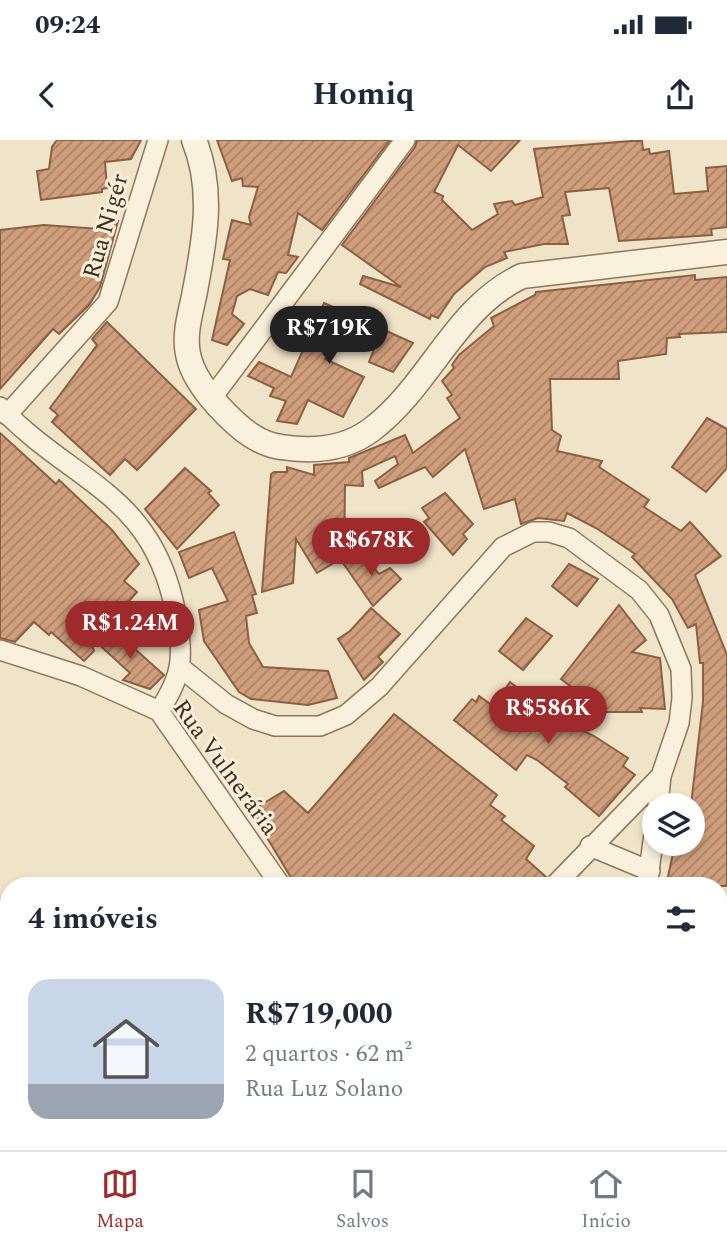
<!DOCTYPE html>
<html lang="pt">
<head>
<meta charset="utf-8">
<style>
  :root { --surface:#fff; --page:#f2f2f3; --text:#1f2937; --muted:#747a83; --line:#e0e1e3; --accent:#9e2a2b }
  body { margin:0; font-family:Spectral,serif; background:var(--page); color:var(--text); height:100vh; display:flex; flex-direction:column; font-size:26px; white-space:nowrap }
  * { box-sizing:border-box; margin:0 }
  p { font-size:23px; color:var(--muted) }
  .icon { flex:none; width:38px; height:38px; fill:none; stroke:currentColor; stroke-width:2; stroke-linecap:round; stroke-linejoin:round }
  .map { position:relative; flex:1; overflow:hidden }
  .panel { position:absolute; left:0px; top:737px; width:728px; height:275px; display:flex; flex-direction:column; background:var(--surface); border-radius:28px 28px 0 0; box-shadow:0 4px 10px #0003 }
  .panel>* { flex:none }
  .tools { position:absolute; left:642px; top:653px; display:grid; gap:14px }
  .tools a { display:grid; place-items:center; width:63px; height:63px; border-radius:50%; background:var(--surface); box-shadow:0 4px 10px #0003; font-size:35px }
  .price { position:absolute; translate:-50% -60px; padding:0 16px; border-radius:24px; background:var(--accent); color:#fff; font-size:23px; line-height:46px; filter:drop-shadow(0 2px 4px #0008) }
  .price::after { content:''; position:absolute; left:50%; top:42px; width:21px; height:16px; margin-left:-10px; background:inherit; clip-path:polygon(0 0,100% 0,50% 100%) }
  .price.active { background:#222; color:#fff }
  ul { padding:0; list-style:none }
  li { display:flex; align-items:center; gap:21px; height:175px; padding:0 28px }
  li span { display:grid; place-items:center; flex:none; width:196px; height:140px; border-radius:21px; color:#555 }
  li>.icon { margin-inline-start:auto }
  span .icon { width:84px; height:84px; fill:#fffc; stroke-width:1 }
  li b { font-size:30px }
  h2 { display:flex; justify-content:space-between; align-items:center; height:84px; padding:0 28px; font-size:30px }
  .status { display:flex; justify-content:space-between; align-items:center; height:49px; padding:0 35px; background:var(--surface); direction:ltr }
  .status svg { height:19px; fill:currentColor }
  header { display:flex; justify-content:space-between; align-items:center; height:91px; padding:0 28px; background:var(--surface); font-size:32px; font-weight:700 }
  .tabs { display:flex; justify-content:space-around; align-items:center; height:98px; border-top:2px solid var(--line); background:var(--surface); font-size:19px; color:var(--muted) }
  .tabs a { display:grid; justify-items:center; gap:4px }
  .tabs .active { color:var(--accent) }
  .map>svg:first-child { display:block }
  .building { fill:url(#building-hatch); stroke:#8d5f41; stroke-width:2 }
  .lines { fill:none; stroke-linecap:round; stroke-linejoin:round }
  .minor-casing { stroke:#8d765c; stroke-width:22 }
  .tertiary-casing { stroke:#8d765c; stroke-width:27 }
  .minor { stroke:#faf1dc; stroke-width:19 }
  .tertiary { stroke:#faf1dc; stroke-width:24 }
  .labels { text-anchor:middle; stroke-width:6; stroke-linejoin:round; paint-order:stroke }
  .street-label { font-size:24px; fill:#3d2e20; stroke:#f7eed8 }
</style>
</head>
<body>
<div class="status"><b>09:24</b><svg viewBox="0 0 49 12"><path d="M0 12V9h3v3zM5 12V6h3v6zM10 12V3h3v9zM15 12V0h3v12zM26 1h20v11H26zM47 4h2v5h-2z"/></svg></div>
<header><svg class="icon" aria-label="back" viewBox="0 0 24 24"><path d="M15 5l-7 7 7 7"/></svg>Homiq<svg class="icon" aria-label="share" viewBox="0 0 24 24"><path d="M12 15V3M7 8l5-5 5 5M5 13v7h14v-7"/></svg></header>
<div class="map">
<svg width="727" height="1010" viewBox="0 0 727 1010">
  <defs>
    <pattern id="building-hatch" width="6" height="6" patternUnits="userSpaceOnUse" patternTransform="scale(1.75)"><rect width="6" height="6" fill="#cf9f7d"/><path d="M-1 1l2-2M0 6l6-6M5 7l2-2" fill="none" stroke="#a98266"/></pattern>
  </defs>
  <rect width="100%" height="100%" fill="#f0e4c8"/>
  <!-- building -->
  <g class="building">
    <path d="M57 0H141L131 19 105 22 107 48 102 49V52L41 60 37 31 49 29 52 7Z"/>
    <path d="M217 0H390L322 90 298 73 288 115 298 117 286 133 278 132 268 155 250 149 237 156 232 174 244 184 227 205 212 200 230 120 223 119 232 80 251 85 249 77 258 47 243 46 242 38 232 41Z"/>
    <path d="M417 0H520L491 31 458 5 434 52 443 56 442 60 472 90 498 74 494 64 512 61 515 65 543 57 534 9 631 1H642L643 10 649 9 650 14 669 11 674 54 708 51 706 28 727 26V87L711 89 712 95 619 101 609 48 565 52 570 75 562 76 568 104H544L504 112 507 118 485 127 454 154 438 178 431 175 430 179 360 144 363 136 401 147 342 105 415 7Z"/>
    <path d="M118 81 100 147 89 165 59 194 53 189 0 249V90L44 85 100 89V82Z"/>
    <path d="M695 135V140L727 137V192L679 194 680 197 667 198 666 214 618 221 619 239H550L552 290 561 296 557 311 602 321 599 327 649 360 644 367 681 391 690 382 721 416 695 435 727 515V746H666L675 704H693L691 665 703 562V523H700L696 484 688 488 672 459 632 417 635 414 596 388 567 373 564 381 538 378 521 384 515 359 484 369 465 309 433 337 425 327 379 348 375 341 398 324 395 316 362 331 363 346 345 345 344 417 317 433 296 399 293 443 262 452 271 334 274 332H287V327L314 335V325L349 322V318L405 295 413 313 460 278 447 258 452 255 442 241 454 228 452 225 459 215 494 186 491 178 535 155 536 152Z"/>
    <path d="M324 163 413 203 393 232 369 222 376 204 339 188 325 219 364 237 343 277 308 260 297 284 277 281 286 261 270 256 274 248 248 236 259 222 291 237Z"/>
    <path d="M107 182 196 269 137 330 125 319 110 335 52 282 58 275 50 268 97 205 92 199Z"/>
    <path d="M707 278 727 289V328L706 352 672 327Z"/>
    <path d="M0 293 56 344 59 340 112 390 139 424 124 441 137 452 122 469 85 486 94 511 84 521 51 492 49 495 34 482 15 502 0 498Z"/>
    <path d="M185 328 211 351 208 353 219 365 177 409 145 369Z"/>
    <path d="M445 353 473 384 463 394 467 399 453 415 424 382 429 378 422 368Z"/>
    <path d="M234 392 256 454 252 455 257 473 246 476 249 503 263 527 328 531 337 558 308 565 251 559 239 552 204 501 199 470 228 461 212 428 189 438 179 412Z"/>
    <path d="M360 411 379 434 390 428 401 439 373 466 343 423Z"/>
    <path d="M569 424 598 439 577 466 552 446Z"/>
    <path d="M619 465 646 500 632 512 660 518 665 569 640 568 642 572H566L587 559 561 539Z"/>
    <path d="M371 468 400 494 378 517 383 522 364 540 338 499 350 491Z"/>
    <path d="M526 478 552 496 523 530 499 511Z"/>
    <path d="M116 492 164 535 150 549 123 540 130 533 93 499Z"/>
    <path d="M510 542 557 578 594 596 628 618 623 626 635 635 599 676 565 647 568 644 537 620 527 615 516 630 454 580 472 559 476 562 479 556 493 566Z"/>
    <path d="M394 574 497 655 490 665 505 676 501 680 534 706 526 719 546 737 542 746H296L251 671 284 651 308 673Z"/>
  </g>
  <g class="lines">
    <!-- minor casing -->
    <g class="minor-casing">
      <g id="minor">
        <path d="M211 259 405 0"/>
        <path d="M0 267C75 345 153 352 176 474 184 516 183 535 159 571"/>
        <path d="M7 275 108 162 158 0"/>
        <path d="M0 510 81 536 159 571 281 746"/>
        <path d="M181 528 226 564 253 579 275 586H320L346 575 379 547 503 407 533 392H549L569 398 639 450 659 475 681 529 682 558 679 583 661 636 554 746"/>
        <path d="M658 665 661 636"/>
        <path d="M590 706 650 731"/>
        <path d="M647 746 654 694"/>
        <path d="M0 804H9"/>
        <path d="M209 1003 214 1010"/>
        <path d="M443 1003 447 1010"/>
        <path d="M687 1003 698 1010"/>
      </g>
    </g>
    <!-- tertiary casing -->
    <g class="tertiary-casing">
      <path id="tertiary" d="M194 0C215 51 204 104 194 156 190 175 184 195 188 214 192 236 212 260 227 275 242 290 259 304 281 307 312 312 344 310 371 290 430 246 454 168 522 136L727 112"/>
    </g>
    <!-- minor -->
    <use href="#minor" class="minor"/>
    <!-- tertiary -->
    <use href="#tertiary" class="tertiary"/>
  </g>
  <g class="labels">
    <!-- street labels -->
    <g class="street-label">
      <text transform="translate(105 86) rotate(-74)" y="8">Rua Nigér</text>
      <text transform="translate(226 627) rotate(54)" y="8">Rua Vulnerária</text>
    </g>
  </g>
</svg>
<div class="tools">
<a><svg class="icon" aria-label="layers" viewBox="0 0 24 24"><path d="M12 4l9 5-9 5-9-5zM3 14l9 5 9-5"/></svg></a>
</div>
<b class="price active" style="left:329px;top:226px">R$719K</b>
<b class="price" style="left:371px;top:438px">R$678K</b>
<b class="price" style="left:130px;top:521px">R$1.24M</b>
<b class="price" style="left:548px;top:606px">R$586K</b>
<section class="panel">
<h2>4 imóveis<svg class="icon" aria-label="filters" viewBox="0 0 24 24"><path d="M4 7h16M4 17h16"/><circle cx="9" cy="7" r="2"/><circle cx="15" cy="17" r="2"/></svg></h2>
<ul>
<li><span style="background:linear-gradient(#c9d6e8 75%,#9aa5b1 0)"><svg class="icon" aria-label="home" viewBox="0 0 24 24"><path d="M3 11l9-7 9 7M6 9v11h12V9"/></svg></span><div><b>R$719,000</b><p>2 quartos · 62 m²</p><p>Rua Luz Solano</p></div></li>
</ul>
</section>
</div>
<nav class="tabs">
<a class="active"><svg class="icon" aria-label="map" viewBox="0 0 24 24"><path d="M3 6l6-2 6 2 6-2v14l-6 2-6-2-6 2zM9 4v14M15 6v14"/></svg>Mapa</a>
<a><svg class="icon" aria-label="saved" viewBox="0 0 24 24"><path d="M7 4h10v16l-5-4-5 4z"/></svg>Salvos</a>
<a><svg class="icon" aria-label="home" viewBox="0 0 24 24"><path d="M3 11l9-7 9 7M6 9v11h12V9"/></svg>Início</a>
</nav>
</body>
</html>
